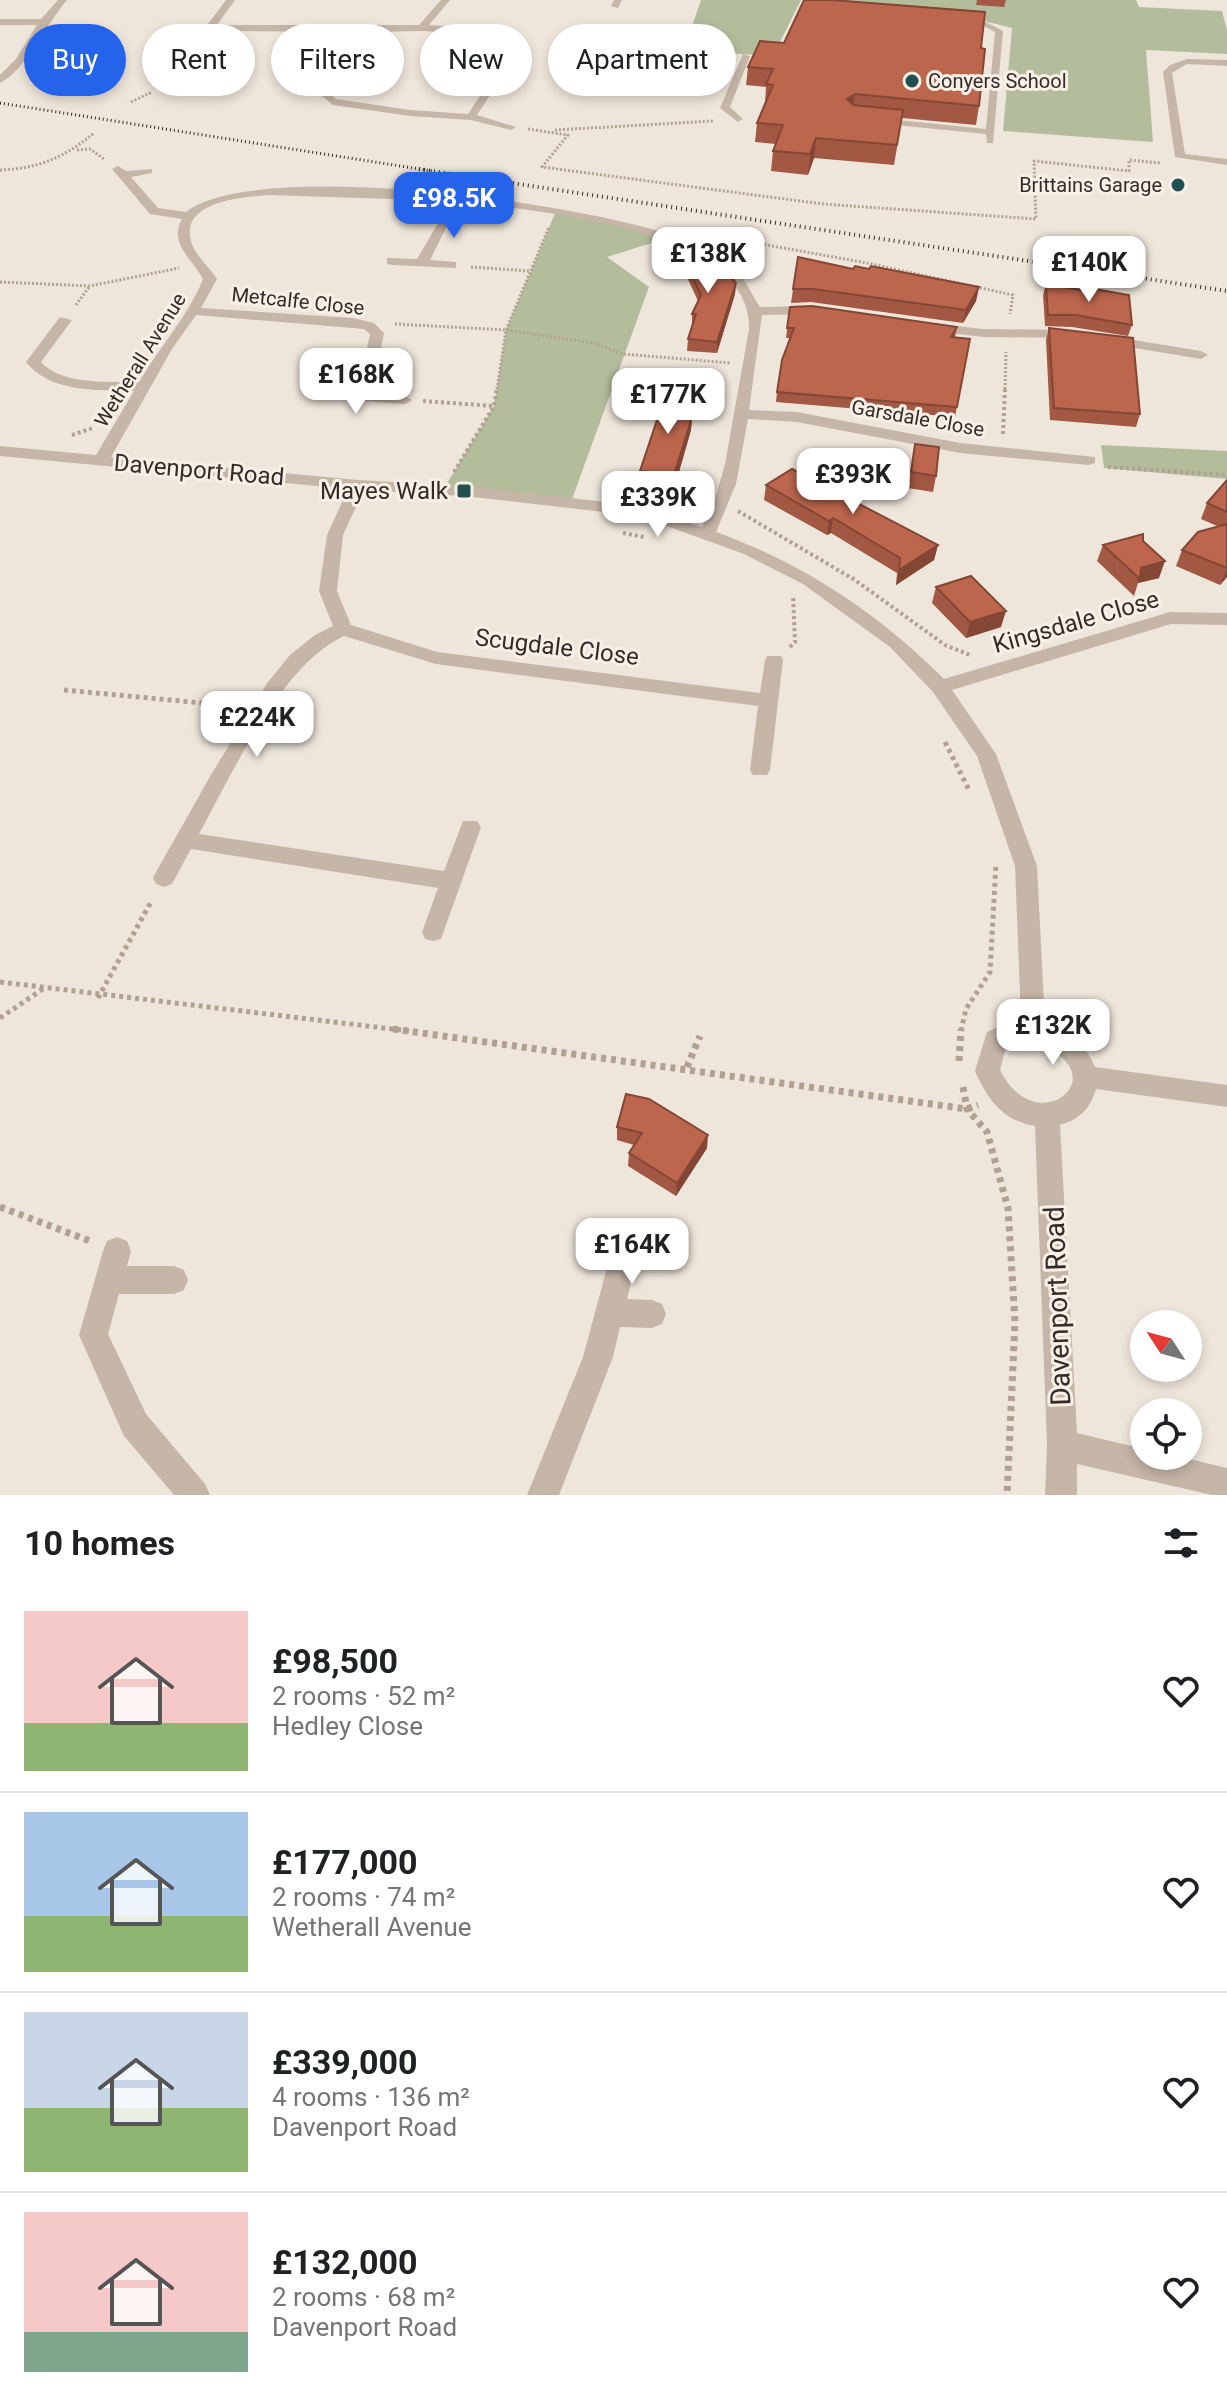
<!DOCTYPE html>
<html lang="en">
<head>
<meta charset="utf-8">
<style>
  :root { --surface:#fff; --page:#f6f6f6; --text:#202124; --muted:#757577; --line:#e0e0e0; --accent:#2563eb }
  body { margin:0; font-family:Roboto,sans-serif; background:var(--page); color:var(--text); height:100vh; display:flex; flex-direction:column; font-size:30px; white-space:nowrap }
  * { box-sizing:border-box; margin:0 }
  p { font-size:26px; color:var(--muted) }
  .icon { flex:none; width:44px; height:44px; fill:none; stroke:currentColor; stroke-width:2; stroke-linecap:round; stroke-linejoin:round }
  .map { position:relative; height:1495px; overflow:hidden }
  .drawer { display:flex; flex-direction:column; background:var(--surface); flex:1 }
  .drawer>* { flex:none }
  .hud { position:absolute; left:24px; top:24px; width:800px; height:72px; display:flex; gap:16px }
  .needle { width:52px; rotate:306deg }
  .tools { position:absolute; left:1130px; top:1310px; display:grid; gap:16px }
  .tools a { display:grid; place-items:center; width:72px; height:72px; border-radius:50%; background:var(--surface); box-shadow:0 4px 12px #0003; font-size:40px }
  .price { position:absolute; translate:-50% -68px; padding:0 18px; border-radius:16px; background:#fff; color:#222; font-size:26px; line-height:52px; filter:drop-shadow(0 2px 4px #0008) }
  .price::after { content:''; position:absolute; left:50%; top:48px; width:24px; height:18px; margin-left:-12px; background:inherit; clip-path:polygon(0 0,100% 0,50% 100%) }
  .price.selected { background:var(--accent); color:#fff }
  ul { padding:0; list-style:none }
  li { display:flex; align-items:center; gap:24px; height:200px; padding:0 24px }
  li+li { border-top:2px solid var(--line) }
  li span { display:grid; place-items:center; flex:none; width:224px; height:160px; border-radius:0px; color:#555 }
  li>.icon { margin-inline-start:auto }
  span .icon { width:96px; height:96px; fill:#fffc; stroke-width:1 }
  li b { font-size:34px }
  h2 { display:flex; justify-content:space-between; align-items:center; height:96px; padding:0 24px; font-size:34px }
  .pill { padding:0 28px; border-radius:36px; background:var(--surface); box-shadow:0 4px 12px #0003; font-size:28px; line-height:72px }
  .pill.selected { background:var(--accent); color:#fff }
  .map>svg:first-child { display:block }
  .green { fill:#b3bd9c }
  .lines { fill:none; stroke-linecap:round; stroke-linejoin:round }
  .path-far3 { stroke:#b2a093; stroke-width:3; stroke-dasharray:2 2; stroke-linecap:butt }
  .path-far2 { stroke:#b2a093; stroke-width:4; stroke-dasharray:3 3; stroke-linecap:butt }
  .path-far1 { stroke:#b2a093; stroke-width:5; stroke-dasharray:4 4; stroke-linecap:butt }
  .path { stroke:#b2a093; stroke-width:7; stroke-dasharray:5 5; stroke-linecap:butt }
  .lane { fill:#c6b6a8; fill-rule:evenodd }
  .street { fill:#c6b6a8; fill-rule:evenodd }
  .rail-far1 { stroke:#342b28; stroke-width:3; stroke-dasharray:1 3; stroke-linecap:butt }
  .rail { stroke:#342b28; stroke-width:4; stroke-dasharray:1 4; stroke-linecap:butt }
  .wall { fill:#a25842 }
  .shaded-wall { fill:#844736 }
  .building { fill:#bc664d; stroke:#844736; stroke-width:2 }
  .poi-dot { fill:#214f52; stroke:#f8f0e7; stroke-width:3 }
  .labels { text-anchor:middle; stroke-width:6; stroke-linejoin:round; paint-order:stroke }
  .far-poi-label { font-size:20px; fill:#342b28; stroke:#f8f0e7; text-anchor:start }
  .far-street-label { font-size:20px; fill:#342b28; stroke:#f8f0e7 }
  .street-label { font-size:24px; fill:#342b28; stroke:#f8f0e7 }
  .poi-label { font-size:24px; fill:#342b28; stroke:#f8f0e7; text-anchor:end }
  .near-street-label { font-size:28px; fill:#342b28; stroke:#f8f0e7 }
</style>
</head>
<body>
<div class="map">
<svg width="1227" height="1495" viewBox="0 0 1227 1495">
  <rect width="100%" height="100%" fill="#efe6db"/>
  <!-- green -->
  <g class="green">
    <path d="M701 0H801L773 56 684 50Z"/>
    <path d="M817 0H1136L1139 7 1222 11 1227 30V54L1146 50 1153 142 1003 131 1012 28 957 14Z"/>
    <path d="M556 211 671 237 607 257 649 287 571 502 443 490 494 406 506 330Z"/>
    <path d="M1101 445 1227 451V479L1104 468Z"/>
  </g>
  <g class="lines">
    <!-- path-far3 -->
    <g class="path-far3">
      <path d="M131 102 152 92"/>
      <path d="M528 129 568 135 542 167 823 204 1036 219 1034 161 1129 171V160L1160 163"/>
      <path d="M555 130 713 121"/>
      <path d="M77 150 90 149 104 159"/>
      <path d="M0 170C38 169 65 157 94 133"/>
      <path d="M717 236 867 263 1013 295 1010 314"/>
      <path d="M471 267 530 271"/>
      <path d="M0 282 90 286 179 268"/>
      <path d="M76 305 89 287"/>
      <path d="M395 324 506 330 593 343 623 354 730 363"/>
      <path d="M497 389 506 330 549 227"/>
      <path d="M1005 389 1006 352"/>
    </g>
    <!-- path-far2 -->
    <g class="path-far2">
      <path d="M423 401 494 406"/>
      <path d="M1003 434 1005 387"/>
      <path d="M72 435 93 428"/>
      <path d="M1108 467 1227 475"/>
      <path d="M454 472 494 406 497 387"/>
      <path d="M672 498 698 500"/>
      <path d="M738 511 855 580 945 645 970 655"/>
      <path d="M623 533 644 537"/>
      <path d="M790 647 795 642 793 595"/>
    </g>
    <!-- path-far1 -->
    <g class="path-far1">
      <path d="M64 690 234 706"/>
      <path d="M945 742 969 790"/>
      <path d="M0 982 409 1031"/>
      <path d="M98 998 152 900"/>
      <path d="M0 1018 43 989"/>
      <path d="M961 1031 966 1009 990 972 996 863"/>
    </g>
    <!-- path -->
    <g class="path">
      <path d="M393 1029 967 1109 978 1105"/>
      <path d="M959 1061 961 1029"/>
      <path d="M687 1067 700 1036"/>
      <path d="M963 1087 967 1109 987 1132 1008 1208 1015 1322 1007 1495"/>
      <path d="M0 1207 93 1242"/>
    </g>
    <!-- lane -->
    <g class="lane">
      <path d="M955 19 984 21 1003 31 993 143H987L986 134 875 123 873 121 878 118 986 129 995 32 982 25 955 23Z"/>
      <path d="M743 54 750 56 730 107 743 119 738 122 720 108Z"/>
      <path d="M1187 59 1227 60V66L1187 64 1172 73 1185 154 1227 159V165L1175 157 1163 72 1170 65Z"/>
    </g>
    <!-- street -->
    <g class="street">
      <path d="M58 0H67C47 23 25 71 0 83V75L16 59 37 25H0V19H41Z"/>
      <path d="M226 0H235L217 25H419L441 0H450L429 25 488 29 525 42 477 115 516 127 511 130 471 120 410 116 333 105 312 88 359 32 213 31 202 54 171 88H163V84L195 51 205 28ZM424 31 488 35 515 43 468 114 410 110 336 99 323 88 369 32Z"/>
      <path d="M614 0H622L618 8 611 6Z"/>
      <path d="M118 166 126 171 152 169V173L131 177 158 208 186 212C257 156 600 205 685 240 700 246 726 259 737 271 746 281 752 295 760 307L816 306 823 310 816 314 762 315 749 410 797 412 960 443 1095 457V463L1089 465 960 453 797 422 748 419 736 484 716 532C804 564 878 613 944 679L1170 612 1227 613V625L1171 624 952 690 996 754 1037 866 1045 1023C1066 1034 1086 1043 1095 1067L1227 1085V1107L1096 1089C1090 1109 1080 1119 1060 1125L1077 1433 1144 1449V1456H1177L1227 1468V1495H1212L1077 1464V1495H1045L1047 1445 1035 1126C1003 1121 987 1099 975 1071L987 1032 1005 1023 1021 1019 1015 866 977 756 933 692 890 647 803 584 744 554 639 516 464 496 364 490 343 535 337 591 351 625 437 652 760 693 765 660 767 656H781L783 660 770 770 767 775H753L750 770 758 706 436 664 344 636C281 665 232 774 199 834L444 871 463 821H477L481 827 441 939 433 941 425 939 422 932 438 888 191 849 172 884 164 887 156 884 153 878 156 872 212 773 268 682 290 655 315 635 333 626 319 591 327 535 348 489 0 456V446L96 455 134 391C98 390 50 393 26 362L60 317 72 320 41 362C63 386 108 381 139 382 159 348 188 316 203 279 193 260 168 243 182 219L150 214 112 169ZM269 195 451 201 417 259 387 258V264L392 265 456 268V262L430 260 451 218 462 202C534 210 753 229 749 329L725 464 714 503 702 527 642 506 464 486 358 480 111 457 172 349 196 315 364 329 370 334 364 362 348 391 310 389 303 393 310 397 405 404 412 400 405 396 362 392 378 362 384 333 374 323 353 318 201 308 217 279C209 266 195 256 191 241 180 201 244 197 269 195ZM1017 1040C1031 1040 1041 1044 1053 1051 1108 1084 1034 1138 1000 1070L1006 1047Z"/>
      <path d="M930 323 983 329 1074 330 1081 334 1074 338 983 337 925 330 923 327Z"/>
      <path d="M1109 336 1201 351 1208 355 1201 359 1104 343 1102 340Z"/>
      <path d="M117 1237 127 1241 131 1251 127 1266H174L184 1270 188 1280 184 1290 174 1294H119L108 1334 146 1414 205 1484 210 1495H174L124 1436 79 1335 103 1251 107 1241Z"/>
      <path d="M622 1250 632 1254 636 1264 627 1299 652 1300 662 1304 666 1314 662 1324 652 1328 620 1327 613 1357 559 1495H527L583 1357 608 1264 612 1254Z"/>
    </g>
    <!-- rail-far1 -->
    <path class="rail-far1" d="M0 103 432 171"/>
    <!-- rail -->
    <path class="rail" d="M419 169 1227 291"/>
  </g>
  <!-- wall -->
  <g class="wall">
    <path d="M977 0H1006L1004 7 976 5Z"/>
    <path d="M784 43 981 48 979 106 976 125 902 118 894 165 814 158 808 175 771 171 773 151 776 144 755 142 757 123 765 103 766 87 746 85 748 67Z"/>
    <path d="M674 238 736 283 735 294 717 353 687 351 688 339 692 325V314L698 301 674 249Z"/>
    <path d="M758 242 743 275 733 264V256Z"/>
    <path d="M853 269 979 287 976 301 963 323 811 302 791 303 793 289Z"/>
    <path d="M1046 284 1132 325 1128 336 1072 327 1045 326 1043 295Z"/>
    <path d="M790 307 957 327 955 337 970 339 955 417 776 402 777 392 790 338H786Z"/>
    <path d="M1049 328 1140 414 1136 427 1050 420 1046 340Z"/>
    <path d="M692 410 690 416 692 417 691 430 674 489 640 485V471Z"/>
    <path d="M915 444 936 476 933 492 908 488Z"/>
    <path d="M1227 480V577L1220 585 1176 566 1182 550 1217 526 1201 519 1207 503Z"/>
    <path d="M766 485 938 545 934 560 896 585 897 573 831 533 827 535 764 500Z"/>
    <path d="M1143 541 1159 578 1138 583 1134 596 1097 561 1103 545Z"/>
    <path d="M936 587 1001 627 966 638 932 603Z"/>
    <path d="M617 1127 707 1148 676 1196 628 1166 629 1153 634 1145 617 1140Z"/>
  </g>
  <!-- shaded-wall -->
  <g class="shaded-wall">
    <path d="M855 94 852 113 847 99Z"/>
    <path d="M816 138 814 158 808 175 810 154Z"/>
    <path d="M758 235V242L743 275 744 268Z"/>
    <path d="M736 283 735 294 717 353V342Z"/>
    <path d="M979 287 976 301 963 323 966 310Z"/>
    <path d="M693 396 692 410 685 430 686 416Z"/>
    <path d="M692 417 691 430 674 489V475Z"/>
    <path d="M833 518 831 533 827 535 829 521Z"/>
    <path d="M938 545 934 560 896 585 899 570Z"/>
    <path d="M1165 561 1159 578 1138 583 1141 568Z"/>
    <path d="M1227 569V577L1220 585Z"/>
    <path d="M1006 611 1001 627 966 638 970 622Z"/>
    <path d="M708 1135 707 1148 676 1196 677 1183Z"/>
  </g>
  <!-- building -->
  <g class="building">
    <path d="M804 0H832L985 12 981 48 985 49 979 106 855 94 847 99 853 105 903 110 897 145 816 138 810 154 773 151 783 125 757 123 773 85 766 84 773 69 748 67 760 41 784 43Z"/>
    <path d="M758 235 744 268 733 256Z"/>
    <path d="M674 238 718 267 720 265 736 283 717 342 688 339 696 314H692L701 295Z"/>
    <path d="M798 257 853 269 855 266 869 269 871 266 979 287 966 310 813 289H793Z"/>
    <path d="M1046 284 1094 292V289L1129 295 1132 325 1076 315H1048Z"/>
    <path d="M812 306 957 327 951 337 970 339 957 407 777 392 782 360 794 328H787L790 307Z"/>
    <path d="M1049 328 1133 338 1140 414 1054 408Z"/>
    <path d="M666 393 693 396 686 416 692 417 674 475 640 471Z"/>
    <path d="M915 444 939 447 936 476 911 472Z"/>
    <path d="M792 469 938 545 899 570 900 558 833 518 829 521 766 485Z"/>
    <path d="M1227 480V512L1207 503Z"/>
    <path d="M1227 524V568L1182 550 1198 532Z"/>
    <path d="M1143 534V541L1165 561 1141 568 1140 579 1103 545Z"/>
    <path d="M971 576 1006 611 970 622 936 587Z"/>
    <path d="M626 1094 649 1099 708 1135 677 1183 629 1153 642 1133 617 1127Z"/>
  </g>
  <!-- markers -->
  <g class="poi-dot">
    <circle cx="912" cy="81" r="8"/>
    <circle cx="1178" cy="185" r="8"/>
    <rect x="456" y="483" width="16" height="16" rx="4"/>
  </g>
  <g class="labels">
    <!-- far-poi labels -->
    <g class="far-poi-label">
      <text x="928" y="88">Conyers School</text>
      <text x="1162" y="192" text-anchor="end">Brittains Garage</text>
    </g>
    <!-- far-street labels -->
    <g class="far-street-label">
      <text transform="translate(298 301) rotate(6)" y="7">Metcalfe Close</text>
      <text transform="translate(140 360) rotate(-58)" y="7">Wetherall Avenue</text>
      <text transform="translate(918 418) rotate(10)" y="7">Garsdale Close</text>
    </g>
    <!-- street labels -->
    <g class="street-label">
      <text transform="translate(199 470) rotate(5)" y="8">Davenport Road</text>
      <text transform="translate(1076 622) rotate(-16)" y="8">Kingsdale Close</text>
      <text transform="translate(557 647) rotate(7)" y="8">Scugdale Close</text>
    </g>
    <!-- poi labels -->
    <g class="poi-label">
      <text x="448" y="499">Mayes Walk</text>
    </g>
    <!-- near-street labels -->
    <g class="near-street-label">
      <text transform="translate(1057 1306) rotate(-92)" y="10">Davenport Road</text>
    </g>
  </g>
</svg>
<div class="tools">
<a><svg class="needle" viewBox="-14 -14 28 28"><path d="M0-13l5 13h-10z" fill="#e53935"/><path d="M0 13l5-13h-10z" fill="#757577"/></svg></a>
<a><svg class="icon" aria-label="locate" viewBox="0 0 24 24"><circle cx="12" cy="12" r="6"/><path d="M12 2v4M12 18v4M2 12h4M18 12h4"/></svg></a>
</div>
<b class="price selected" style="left:454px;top:240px">£98.5K</b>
<b class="price" style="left:708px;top:295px">£138K</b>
<b class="price" style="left:1089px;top:304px">£140K</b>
<b class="price" style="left:356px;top:416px">£168K</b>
<b class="price" style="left:668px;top:436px">£177K</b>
<b class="price" style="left:853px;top:516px">£393K</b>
<b class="price" style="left:658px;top:539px">£339K</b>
<b class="price" style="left:257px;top:759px">£224K</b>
<b class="price" style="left:1053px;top:1067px">£132K</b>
<b class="price" style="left:632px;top:1286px">£164K</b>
<div class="hud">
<a class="pill selected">Buy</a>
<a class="pill">Rent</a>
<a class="pill">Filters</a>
<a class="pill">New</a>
<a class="pill">Apartment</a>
</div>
</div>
<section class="drawer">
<h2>10 homes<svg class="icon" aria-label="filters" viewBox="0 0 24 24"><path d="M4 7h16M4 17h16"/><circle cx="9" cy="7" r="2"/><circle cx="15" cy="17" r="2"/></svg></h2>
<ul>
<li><span style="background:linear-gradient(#f6c9c9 70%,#8fb573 0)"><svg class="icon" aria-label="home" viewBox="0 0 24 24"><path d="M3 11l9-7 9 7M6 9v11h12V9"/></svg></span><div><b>£98,500</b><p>2 rooms · 52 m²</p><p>Hedley Close</p></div><svg class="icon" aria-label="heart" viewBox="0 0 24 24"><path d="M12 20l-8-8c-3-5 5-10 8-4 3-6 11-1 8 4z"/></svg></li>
<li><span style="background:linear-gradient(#a9c7e8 65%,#8fb573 0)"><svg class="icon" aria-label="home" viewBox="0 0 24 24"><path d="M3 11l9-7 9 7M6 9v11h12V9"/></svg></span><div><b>£177,000</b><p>2 rooms · 74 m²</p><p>Wetherall Avenue</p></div><svg class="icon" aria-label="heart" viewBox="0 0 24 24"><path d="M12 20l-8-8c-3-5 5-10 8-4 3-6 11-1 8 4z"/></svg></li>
<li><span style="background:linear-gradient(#c9d6e8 60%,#8fb573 0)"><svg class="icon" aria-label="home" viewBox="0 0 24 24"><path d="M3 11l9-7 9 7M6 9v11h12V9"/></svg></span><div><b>£339,000</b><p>4 rooms · 136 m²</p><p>Davenport Road</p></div><svg class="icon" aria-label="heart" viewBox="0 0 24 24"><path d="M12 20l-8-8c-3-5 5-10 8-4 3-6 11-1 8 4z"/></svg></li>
<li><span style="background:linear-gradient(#f6c9c9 75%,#7fa58c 0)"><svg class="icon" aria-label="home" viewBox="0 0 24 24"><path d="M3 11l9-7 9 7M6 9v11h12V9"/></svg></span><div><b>£132,000</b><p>2 rooms · 68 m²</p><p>Davenport Road</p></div><svg class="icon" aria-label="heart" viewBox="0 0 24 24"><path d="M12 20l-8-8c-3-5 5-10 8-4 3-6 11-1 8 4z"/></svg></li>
</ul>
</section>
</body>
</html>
